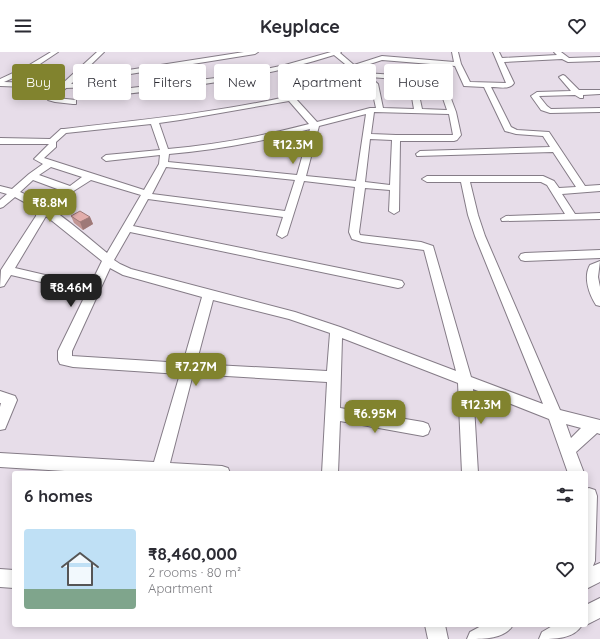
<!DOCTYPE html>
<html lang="en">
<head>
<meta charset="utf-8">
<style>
  :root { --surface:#fff; --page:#f7f7f7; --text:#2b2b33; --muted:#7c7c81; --line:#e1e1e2; --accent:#81832e }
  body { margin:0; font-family:Quicksand,sans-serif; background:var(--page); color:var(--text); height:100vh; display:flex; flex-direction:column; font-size:15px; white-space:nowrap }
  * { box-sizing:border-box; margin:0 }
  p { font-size:13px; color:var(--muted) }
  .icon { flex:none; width:22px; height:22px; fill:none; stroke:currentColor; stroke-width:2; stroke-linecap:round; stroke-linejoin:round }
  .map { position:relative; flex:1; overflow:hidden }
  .panel { position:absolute; left:12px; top:419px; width:576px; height:156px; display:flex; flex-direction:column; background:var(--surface); border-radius:4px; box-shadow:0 2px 10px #0003 }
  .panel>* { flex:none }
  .top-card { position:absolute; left:12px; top:12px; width:576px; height:36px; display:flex; gap:8px }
  .price { position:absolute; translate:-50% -34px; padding:0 9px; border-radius:8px; background:var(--accent); color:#fff; font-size:13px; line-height:26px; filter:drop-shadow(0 1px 2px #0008) }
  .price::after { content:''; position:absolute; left:50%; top:24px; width:12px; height:9px; margin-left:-6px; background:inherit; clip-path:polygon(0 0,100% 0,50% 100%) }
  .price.on { background:#222; color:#fff }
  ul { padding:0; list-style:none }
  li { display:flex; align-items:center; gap:12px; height:100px; padding:0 12px }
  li+li { border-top:1px solid var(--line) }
  li span { display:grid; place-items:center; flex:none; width:112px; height:80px; border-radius:4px; color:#555 }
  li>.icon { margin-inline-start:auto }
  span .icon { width:48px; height:48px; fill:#fffc; stroke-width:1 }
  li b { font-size:17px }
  h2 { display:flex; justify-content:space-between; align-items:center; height:48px; padding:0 12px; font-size:17px }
  .pill { padding:0 14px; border-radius:4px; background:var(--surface); box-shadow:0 2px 10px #0003; font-size:14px; line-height:36px }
  .pill.on { background:var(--accent); color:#fff }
  header { display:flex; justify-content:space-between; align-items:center; height:52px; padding:0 12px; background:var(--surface); font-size:18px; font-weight:700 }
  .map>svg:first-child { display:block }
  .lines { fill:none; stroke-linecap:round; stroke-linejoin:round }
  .minor-casing { stroke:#857c87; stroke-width:2 }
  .minor { fill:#fff; fill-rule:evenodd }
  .wall { fill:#c29593 }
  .shaded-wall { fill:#9e7978 }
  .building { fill:#e2adab; stroke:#9e7978 }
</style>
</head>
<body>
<header><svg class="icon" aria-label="menu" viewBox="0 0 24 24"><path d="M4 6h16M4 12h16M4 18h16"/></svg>Keyplace<svg class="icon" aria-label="heart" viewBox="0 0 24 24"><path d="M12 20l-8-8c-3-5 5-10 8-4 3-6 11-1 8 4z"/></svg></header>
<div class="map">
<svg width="600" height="587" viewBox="0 0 600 587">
  <rect width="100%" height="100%" fill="#e7dde9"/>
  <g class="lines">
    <!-- minor casing -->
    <g class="minor-casing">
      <g id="minor">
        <path d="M51 0H58L31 18 4 30 62 32 97 0H104L71 32 114 30V24L122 19 244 0H258L255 2 124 23 122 25V37L233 24 285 13 331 0H341L340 1 354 13 382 4 454 10 452 0H458L461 12 470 30 506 31 493 0H499L502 6 557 3 554 0H561L569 6 600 5V9L568 10 562 7 504 10 514 31C510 38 499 35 491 35L511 75 517 78 549 80 585 134 600 133V139L562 142 575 162 600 161V167L502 169 501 167 506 164 565 162 547 133 541 130H470L478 163 485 184 560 358 600 368V382L597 381 576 400 584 421H568L549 367 473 337 478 421H462L458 331 342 286 340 356 423 370 428 372 430 377 428 382 423 384 340 369 338 421H322L327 330 193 322 170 411 222 414 228 416 230 421H97L0 415V401L154 410 180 322 73 315 60 312 58 308V299L102 209 46 164 15 216 58 226 60 229 58 232 54 233 11 223 4 234 0 235 1 218 36 164 37 157 15 145 3 155 0 156V148L7 142 0 140V134L12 137 29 122 43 112 34 107 49 92H0V86L50 87 61 77H64C140 68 216 61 290 44 314 38 338 31 361 25L334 3C266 25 196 34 125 42H117L114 38V34L66 36 56 46 76 48V52H73L55 50 48 48V44L58 36 0 34V27L26 15ZM382 8 455 14 464 34 484 35 505 79 516 82 543 84 550 95 420 99 416 102 417 104 553 100 576 135 559 136 554 129 543 124H427L422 127 427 130H461L468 163 475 184 543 352 471 325 433 194 421 190 360 183 359 180 365 136 390 138 389 159 394 162 399 159 400 89H454L457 88 461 83 456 60 444 28 412 24 364 21 358 16ZM370 25 409 28 414 57 383 56 378 32ZM365 28 371 33 376 56H370L317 70 296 47ZM416 29 438 32 447 58 422 57ZM289 49 309 72C263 84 216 93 168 97L159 71 180 68ZM374 60 449 62 453 83H396L371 82ZM366 62 356 129 306 124 319 74ZM151 72 160 98 106 103 102 106 106 109 160 103 159 112 144 138 44 106 56 95V90L66 81ZM310 77 297 123 168 110 169 102C217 98 264 89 310 77ZM370 87 392 88 390 133 365 130ZM51 115 82 125 70 134 39 123ZM166 115 295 128 285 159 152 142ZM33 128 60 138 72 140 91 128 141 143 107 201C80 179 52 153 20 140ZM304 129 355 135 349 180 352 187 362 190 424 198 456 319 340 275 295 260 131 217 120 212 114 208 130 180 398 236 402 235 404 232 402 229 398 228 133 174 148 147 283 165 277 183 282 186 287 183ZM110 216 123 223 202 245 183 311 72 304V299ZM213 248 289 267 330 281 327 319 196 312ZM566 372 581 376 571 386Z"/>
        <path d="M563 23 565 24 579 38H600V42L583 43V46H580L575 43 539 44 547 54 551 57 600 56V60L550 61 541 58 531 44 537 40 571 39 559 25Z"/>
        <path d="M600 198V206L525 209 521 208 519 205 521 202 525 201Z"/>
        <path d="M600 209 598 225 600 235V254L596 253C589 242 583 225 590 213Z"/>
        <path d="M0 339 15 344 17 348 5 377 0 378V355L1 351H0Z"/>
        <path d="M589 436 595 438 597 444 595 509 593 514 600 511V530L586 537V437Z"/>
        <path d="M0 517 14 518V536L0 535Z"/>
        <path d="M600 546V566L586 573H585L586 553Z"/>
        <path d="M425 573H445L448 587H428Z"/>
        <path d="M483 573H513C505 587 484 587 467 587L470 580Z"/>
        <path d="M554 573H582C574 587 555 587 539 587L542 580Z"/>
      </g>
    </g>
    <!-- minor -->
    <use href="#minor" class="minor"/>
  </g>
  <!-- wall -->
  <path class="wall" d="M71 164 90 165 93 172 83 178 74 171Z"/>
  <!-- shaded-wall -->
  <path class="shaded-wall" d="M90 165 93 172 83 178 80 170Z"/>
  <!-- building -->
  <path class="building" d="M80 159 90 165 80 170 71 164Z"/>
</svg>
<b class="price" style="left:293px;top:113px">₹12.3M</b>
<b class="price" style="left:50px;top:171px">₹8.8M</b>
<b class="price on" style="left:71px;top:256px">₹8.46M</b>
<b class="price" style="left:196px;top:335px">₹7.27M</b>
<b class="price" style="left:481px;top:373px">₹12.3M</b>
<b class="price" style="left:375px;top:382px">₹6.95M</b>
<div class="top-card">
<a class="pill on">Buy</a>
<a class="pill">Rent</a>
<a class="pill">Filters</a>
<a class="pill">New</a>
<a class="pill">Apartment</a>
<a class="pill">House</a>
</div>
<section class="panel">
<h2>6 homes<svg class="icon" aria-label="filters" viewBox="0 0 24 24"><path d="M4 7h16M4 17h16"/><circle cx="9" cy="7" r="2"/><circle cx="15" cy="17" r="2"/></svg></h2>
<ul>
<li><span style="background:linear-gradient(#bfe0f5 75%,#7fa58c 0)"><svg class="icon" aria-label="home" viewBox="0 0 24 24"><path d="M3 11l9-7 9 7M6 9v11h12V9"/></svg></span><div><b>₹8,460,000</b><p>2 rooms · 80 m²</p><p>Apartment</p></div><svg class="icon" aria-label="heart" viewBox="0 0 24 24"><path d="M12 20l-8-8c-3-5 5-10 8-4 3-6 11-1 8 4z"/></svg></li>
</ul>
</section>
</div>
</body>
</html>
